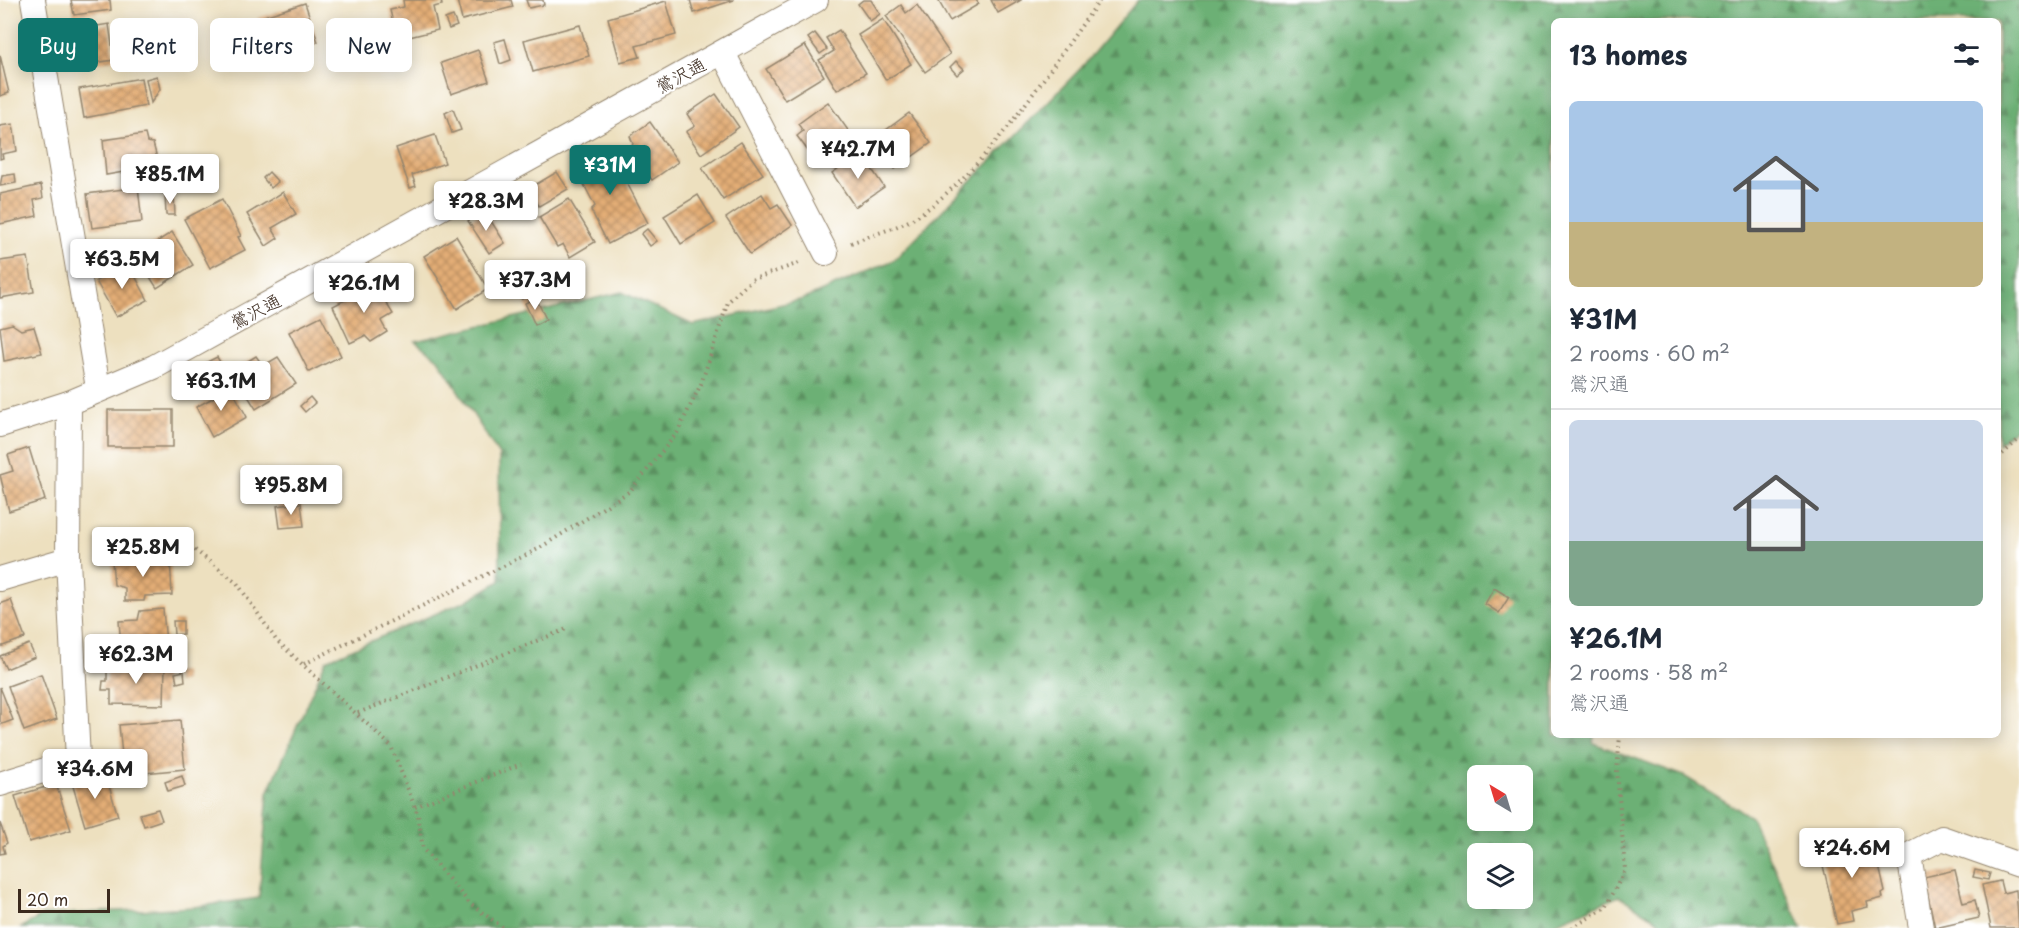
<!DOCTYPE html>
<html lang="en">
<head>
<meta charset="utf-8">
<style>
  :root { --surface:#fff; --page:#f2f2f3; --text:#1f2937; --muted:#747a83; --line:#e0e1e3; --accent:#0f766e }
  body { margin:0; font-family:"Playpen Sans","Klee One",sans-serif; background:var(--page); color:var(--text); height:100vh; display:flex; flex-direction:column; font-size:22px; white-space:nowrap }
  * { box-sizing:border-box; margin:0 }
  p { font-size:20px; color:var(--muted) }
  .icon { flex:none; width:33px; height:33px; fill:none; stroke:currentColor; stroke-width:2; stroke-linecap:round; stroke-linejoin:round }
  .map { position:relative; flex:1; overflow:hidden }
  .panel { position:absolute; left:1551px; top:18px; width:450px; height:720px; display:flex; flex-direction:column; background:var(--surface); border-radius:9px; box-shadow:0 3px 15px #0003 }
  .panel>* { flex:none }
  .hud { position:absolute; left:18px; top:18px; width:570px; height:54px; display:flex; gap:12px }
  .needle { width:39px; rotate:322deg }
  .controls { position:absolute; left:1467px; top:765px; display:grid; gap:12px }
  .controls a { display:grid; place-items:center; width:66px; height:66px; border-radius:9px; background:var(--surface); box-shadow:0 3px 15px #0003; font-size:30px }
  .scale { position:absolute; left:18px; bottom:15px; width:92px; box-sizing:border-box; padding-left:6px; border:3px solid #3b2a1e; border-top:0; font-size:16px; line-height:21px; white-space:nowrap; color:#3b2a1e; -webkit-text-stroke:4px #fff; paint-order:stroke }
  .price { position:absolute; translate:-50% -51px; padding:0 14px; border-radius:6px; background:#fff; color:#222; font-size:20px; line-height:39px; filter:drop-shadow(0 2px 3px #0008) }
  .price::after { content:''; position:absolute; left:50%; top:36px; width:18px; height:14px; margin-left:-9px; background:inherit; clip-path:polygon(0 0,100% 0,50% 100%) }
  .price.current { background:var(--accent); color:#fff }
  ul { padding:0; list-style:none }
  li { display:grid; align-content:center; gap:12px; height:318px; padding:0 18px }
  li+li { border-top:2px solid var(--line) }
  li span { display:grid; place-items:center; height:186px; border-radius:9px; color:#555 }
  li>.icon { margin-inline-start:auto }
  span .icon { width:108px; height:108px; fill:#fffc; stroke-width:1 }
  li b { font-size:26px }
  h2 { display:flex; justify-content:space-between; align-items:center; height:72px; padding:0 18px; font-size:26px }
  .tag { padding:0 21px; border-radius:9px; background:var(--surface); box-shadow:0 3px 15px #0003; font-size:21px; line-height:54px }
  .tag.current { background:var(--accent); color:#fff }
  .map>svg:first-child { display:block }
  .forest { fill:url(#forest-firs); stroke:#546d4a; stroke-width:1.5; fill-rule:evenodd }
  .building { fill:url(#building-cross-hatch) }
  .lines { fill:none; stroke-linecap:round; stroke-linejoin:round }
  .minor-casing { stroke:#94856e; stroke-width:26 }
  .path { stroke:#94856e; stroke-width:4; stroke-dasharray:1.5 4.5; stroke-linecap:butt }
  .minor { stroke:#fff; stroke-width:24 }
  .labels { text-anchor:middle; stroke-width:4.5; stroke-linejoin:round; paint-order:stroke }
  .street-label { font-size:18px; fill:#3b2a1e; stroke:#fff }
</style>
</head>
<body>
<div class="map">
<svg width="2019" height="928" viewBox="0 0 2019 928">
  <defs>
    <pattern id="forest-firs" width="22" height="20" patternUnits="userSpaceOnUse" patternTransform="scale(1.5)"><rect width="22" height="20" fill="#6cb075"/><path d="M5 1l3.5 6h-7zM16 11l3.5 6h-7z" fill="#5a8f5f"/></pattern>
    <pattern id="building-cross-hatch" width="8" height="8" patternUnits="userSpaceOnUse" patternTransform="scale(1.5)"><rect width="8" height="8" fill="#e3ad76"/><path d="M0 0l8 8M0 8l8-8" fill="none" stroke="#b98d60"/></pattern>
  </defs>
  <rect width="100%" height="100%" fill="#fff"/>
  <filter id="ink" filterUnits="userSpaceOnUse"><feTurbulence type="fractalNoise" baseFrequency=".0167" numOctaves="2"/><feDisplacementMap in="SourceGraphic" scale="12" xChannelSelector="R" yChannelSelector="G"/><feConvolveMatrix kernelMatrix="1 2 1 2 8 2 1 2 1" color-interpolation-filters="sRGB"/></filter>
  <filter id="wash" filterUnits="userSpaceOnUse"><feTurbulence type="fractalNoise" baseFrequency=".008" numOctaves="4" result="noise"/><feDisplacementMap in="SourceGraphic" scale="24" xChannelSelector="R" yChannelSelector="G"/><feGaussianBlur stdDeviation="1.35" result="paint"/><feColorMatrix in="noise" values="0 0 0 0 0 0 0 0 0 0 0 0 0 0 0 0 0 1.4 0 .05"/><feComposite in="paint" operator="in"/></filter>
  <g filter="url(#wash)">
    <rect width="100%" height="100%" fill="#ede0bf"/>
    <!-- forest -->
    <path class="forest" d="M1138 0H2019V425L1998 444V21H1554V735H1594L1593 743 1684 776 1751 817 1802 928H1670L1619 896 1544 928H21L43 915 194 907 259 898 268 793 326 660 468 600 500 581 499 455 438 359 415 341 622 292 693 325 804 299 894 260 1081 68ZM1478 776H1522V820H1478ZM1478 854H1522V898H1478Z"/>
    <g id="blocks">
      <!-- building -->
      <g class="building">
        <path d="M71 0H110L111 10 74 15Z"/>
        <path d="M403 0H441L442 5 433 7 438 30 397 40 390 10 404 7Z"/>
        <path d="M457 0H511L513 7 462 20Z"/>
        <path d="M526 0H543L544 5 529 8Z"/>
        <path d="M690 0H734L694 13Z"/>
        <path d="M863 0H871L880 14 870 21 858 4Z"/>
        <path d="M938 0H976L979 4 950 21Z"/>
        <path d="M991 0H1021L998 13Z"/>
        <path d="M666 1 676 35 636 46 640 57 620 62 608 18Z"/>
        <path d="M305 3 318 42 279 54 265 41 258 18Z"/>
        <path d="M901 5 906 13 917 5 950 54 925 72 886 16Z"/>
        <path d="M453 16 457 26 449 29 445 19Z"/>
        <path d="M883 19 911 64 886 80 858 35Z"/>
        <path d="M109 24 114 60 67 67 64 50 70 49 67 31Z"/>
        <path d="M580 25 589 56 533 72 524 40Z"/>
        <path d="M839 30 866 73 837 90 819 60 834 51 826 38Z"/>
        <path d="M815 33 827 49 820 54 808 38Z"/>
        <path d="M505 39 511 60 500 64 494 42Z"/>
        <path d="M805 45 824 76 785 100 766 69Z"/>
        <path d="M478 50 489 81 451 94 441 63Z"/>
        <path d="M0 55 9 93 0 96Z"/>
        <path d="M956 61 964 69 957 75 950 67Z"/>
        <path d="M157 76 160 89 151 103 146 79Z"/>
        <path d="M141 78 146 106 84 118 79 89Z"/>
        <path d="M716 94 739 127 701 154 686 132 695 126 687 114Z"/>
        <path d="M828 102 850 133 814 159 797 136 803 131 798 124Z"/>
        <path d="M453 109 461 130 452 133 445 113Z"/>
        <path d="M909 113 931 143 895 169 874 139Z"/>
        <path d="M650 122 678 162 652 180 630 149 633 144 630 136Z"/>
        <path d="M13 124 17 151 2 154 3 158 0 159V126Z"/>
        <path d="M145 134 147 142 153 143 159 166 106 175 103 140Z"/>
        <path d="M435 135 445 163 412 175 416 186 410 188 396 148Z"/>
        <path d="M741 142 763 174 723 200 702 168Z"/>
        <path d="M608 147 648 223 608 244 591 210 595 206 574 165Z"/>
        <path d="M861 153 884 187 855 207 832 173Z"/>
        <path d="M269 172 278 182 271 188 263 178Z"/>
        <path d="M557 172 568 189 539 206 528 189Z"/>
        <path d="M15 174 16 183 0 186 2 176Z"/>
        <path d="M41 185 43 198 34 200 37 216 0 224V194Z"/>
        <path d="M138 187 142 222 92 228 87 194Z"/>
        <path d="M283 192 296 214 272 228 278 238 266 246 247 214Z"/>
        <path d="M762 194 771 208 778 204 792 225 750 254 726 218Z"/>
        <path d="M165 195H174L175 215H166Z"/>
        <path d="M698 195 715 223 681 244 664 216Z"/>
        <path d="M222 199 241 236 238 237 245 250 210 268 184 219Z"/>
        <path d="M569 199 595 242 570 257 563 244 557 247 539 217Z"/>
        <path d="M484 210 505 243 489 253 468 221Z"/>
        <path d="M647 229 657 241 650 246 641 234Z"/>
        <path d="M172 232 193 265 157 288 136 255Z"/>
        <path d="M456 236 488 289 457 309 424 256Z"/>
        <path d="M28 257 34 292 0 298V261Z"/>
        <path d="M128 263 148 300 116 317 96 281Z"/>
        <path d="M529 269 536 280 530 283 535 291 522 299 513 291 517 287 512 280Z"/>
        <path d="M372 280 393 314 381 321 387 332 371 342 365 336 350 343 333 306 351 297 352 293Z"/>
        <path d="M536 298 546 319 535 325 525 303Z"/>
        <path d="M321 316 341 356 309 372 289 332Z"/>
        <path d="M12 324 21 330 34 327 42 353 4 361 0 327Z"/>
        <path d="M256 356 263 366 278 357 296 384 256 409 232 371Z"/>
        <path d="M217 357 228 376 220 382 207 362Z"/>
        <path d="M231 388 247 417 212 437 196 407Z"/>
        <path d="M310 397 315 403 305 412 300 406Z"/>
        <rect x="108" y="410" width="65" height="37"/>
        <path d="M29 448 45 500 9 511 0 475 13 471 8 455Z"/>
        <path d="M301 503 304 526 280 528 277 506Z"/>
        <path d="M170 557 172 595 145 596 144 601H125V588L114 585 112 561Z"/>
        <path d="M1494 588 1509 597 1499 613 1485 604Z"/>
        <path d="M11 600 25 638 0 647V604Z"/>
        <path d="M163 609 167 655 122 658 119 621 138 620 140 611Z"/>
        <path d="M173 621H183V634L174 635Z"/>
        <path d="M29 644 35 657 6 669 0 656Z"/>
        <path d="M107 665 165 667 164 705 111 704V690H102L103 681H107Z"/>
        <path d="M184 671 185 681 177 683 175 673Z"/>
        <path d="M41 674 57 719 24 731 8 686Z"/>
        <path d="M0 687 13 720 0 725Z"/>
        <path d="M180 720 185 769 124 775 119 725Z"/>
        <path d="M105 773 118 816 85 826 72 783Z"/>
        <path d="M182 776 185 786 168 791 165 782Z"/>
        <path d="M56 784 71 830 29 842 15 796Z"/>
        <path d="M158 809 162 820 144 826 140 814Z"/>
        <path d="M0 823 7 843 3 846 5 853 0 854Z"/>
        <path d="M1841 844 1845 851 1874 844 1885 892 1882 894 1883 898 1867 902 1868 907 1851 911 1853 921 1837 924 1819 849Z"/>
        <path d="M1955 870 1963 903 1975 900 1979 918 1935 928 1924 877Z"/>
        <path d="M1975 870 1990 873 1988 880 1973 877Z"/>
        <path d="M2000 881 2003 893 2016 890 2019 928H1991L1982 885Z"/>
      </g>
    </g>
  </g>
  <g filter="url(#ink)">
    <use href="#blocks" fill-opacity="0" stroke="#94856e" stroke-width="1.5"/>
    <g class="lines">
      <!-- minor casing -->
      <g class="minor-casing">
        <g id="minor">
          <path d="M33 0 98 388"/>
          <path d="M723 53 826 253"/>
          <path d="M0 425 69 403 154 367 816 0"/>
          <path d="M0 579 68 559"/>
          <path d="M0 784 78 760 68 559 69 403"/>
          <path d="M1921 928 1909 855 1942 838 2019 865"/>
        </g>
      </g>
      <!-- path -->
      <g class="path">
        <path d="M851 243C873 234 903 227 922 213 992 163 1049 69 1100 0"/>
        <path d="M1998 458 2019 439"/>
        <path d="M195 550 237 583 276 640 391 746 418 815 423 849 470 904 504 928"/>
        <path d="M304 664 538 549 630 491 677 433 701 384 728 302 751 280 802 262"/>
        <path d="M358 713 569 628"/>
        <path d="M415 807 521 764"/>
        <path d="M1572 928 1606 907 1625 870 1617 771 1620 735"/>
      </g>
      <!-- minor -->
      <use href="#minor" class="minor"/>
    </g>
  </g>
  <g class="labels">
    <!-- street labels -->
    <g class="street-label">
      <text transform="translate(681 76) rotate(-29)" y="6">鶯沢通</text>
      <text transform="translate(256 312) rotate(-28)" y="6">鶯沢通</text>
    </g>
  </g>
</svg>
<div class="controls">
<a><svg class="needle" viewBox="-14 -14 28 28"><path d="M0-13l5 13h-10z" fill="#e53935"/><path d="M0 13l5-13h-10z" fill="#747a83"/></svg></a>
<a><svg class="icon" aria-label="layers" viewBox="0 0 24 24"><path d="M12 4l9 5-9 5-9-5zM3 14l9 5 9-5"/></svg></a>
</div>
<div class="scale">20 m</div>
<b class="price" style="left:858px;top:180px">¥42.7M</b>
<b class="price current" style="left:610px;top:196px">¥31M</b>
<b class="price" style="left:170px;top:205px">¥85.1M</b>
<b class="price" style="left:486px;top:232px">¥28.3M</b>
<b class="price" style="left:122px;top:290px">¥63.5M</b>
<b class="price" style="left:535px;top:311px">¥37.3M</b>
<b class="price" style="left:364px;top:314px">¥26.1M</b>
<b class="price" style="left:221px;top:412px">¥63.1M</b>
<b class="price" style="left:291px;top:516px">¥95.8M</b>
<b class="price" style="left:143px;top:578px">¥25.8M</b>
<b class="price" style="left:136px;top:685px">¥62.3M</b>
<b class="price" style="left:95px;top:800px">¥34.6M</b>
<b class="price" style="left:1852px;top:879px">¥24.6M</b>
<div class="hud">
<a class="tag current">Buy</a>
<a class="tag">Rent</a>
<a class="tag">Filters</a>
<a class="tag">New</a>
</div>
<section class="panel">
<h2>13 homes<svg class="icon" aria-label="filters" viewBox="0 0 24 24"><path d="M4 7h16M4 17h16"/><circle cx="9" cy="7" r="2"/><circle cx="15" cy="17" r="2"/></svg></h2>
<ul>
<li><span style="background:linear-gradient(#a9c7e8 65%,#c2b280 0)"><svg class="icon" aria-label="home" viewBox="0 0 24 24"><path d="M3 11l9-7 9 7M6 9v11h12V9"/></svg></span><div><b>¥31M</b><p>2 rooms · 60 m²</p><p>鶯沢通</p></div></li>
<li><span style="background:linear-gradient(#c9d6e8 65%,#7fa58c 0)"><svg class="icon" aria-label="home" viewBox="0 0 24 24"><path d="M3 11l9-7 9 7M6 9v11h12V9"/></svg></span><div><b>¥26.1M</b><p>2 rooms · 58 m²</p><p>鶯沢通</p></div></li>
</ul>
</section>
</div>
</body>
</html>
